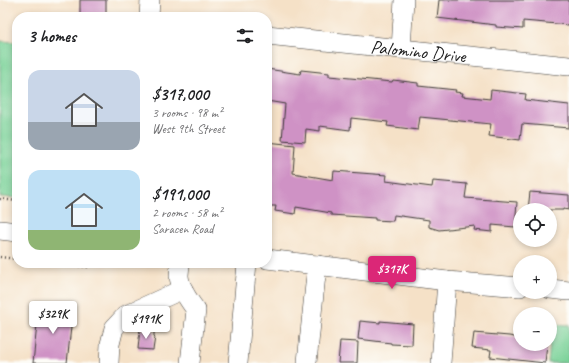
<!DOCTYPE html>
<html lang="en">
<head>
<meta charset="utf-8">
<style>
  :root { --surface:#fff; --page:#f2f2f2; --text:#202124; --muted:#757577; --accent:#db2777 }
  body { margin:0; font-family:Caveat,sans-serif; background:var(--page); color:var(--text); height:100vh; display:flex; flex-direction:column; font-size:15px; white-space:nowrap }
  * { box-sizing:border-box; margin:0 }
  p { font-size:13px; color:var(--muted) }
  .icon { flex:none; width:22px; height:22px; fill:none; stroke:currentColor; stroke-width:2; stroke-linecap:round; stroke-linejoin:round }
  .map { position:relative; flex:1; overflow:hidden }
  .side { position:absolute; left:12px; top:12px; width:260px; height:256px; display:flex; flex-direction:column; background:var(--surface); border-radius:16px; box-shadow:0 2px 6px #0003 }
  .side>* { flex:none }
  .buttons { position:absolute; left:513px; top:203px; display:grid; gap:8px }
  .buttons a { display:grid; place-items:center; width:44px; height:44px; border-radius:50%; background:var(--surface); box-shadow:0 2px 6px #0003; font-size:20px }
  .price { position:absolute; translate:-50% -34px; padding:0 9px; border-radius:4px; background:#fff; color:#222; font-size:13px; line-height:26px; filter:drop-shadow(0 1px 2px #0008) }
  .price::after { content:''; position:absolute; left:50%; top:24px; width:12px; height:9px; margin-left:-6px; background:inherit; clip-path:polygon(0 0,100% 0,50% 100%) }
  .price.current { background:var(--accent); color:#fff }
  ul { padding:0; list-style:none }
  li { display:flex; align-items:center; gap:12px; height:100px; padding:0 16px }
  li span { display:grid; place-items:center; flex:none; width:112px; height:80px; border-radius:12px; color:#555 }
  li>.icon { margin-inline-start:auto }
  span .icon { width:48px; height:48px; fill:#fffc; stroke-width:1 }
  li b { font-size:17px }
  h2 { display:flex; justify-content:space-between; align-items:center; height:48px; padding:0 16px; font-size:17px }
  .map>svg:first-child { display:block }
  .green { fill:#78d197; stroke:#4a765a }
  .building { fill:#cf92c5 }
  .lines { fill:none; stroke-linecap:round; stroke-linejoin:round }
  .minor-casing { stroke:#3d3a36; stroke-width:20 }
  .path { stroke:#3d3a36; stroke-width:2.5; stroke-dasharray:1 3; stroke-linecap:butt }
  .minor { stroke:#fff; stroke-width:19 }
  .labels { text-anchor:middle; stroke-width:3; stroke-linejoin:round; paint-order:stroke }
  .street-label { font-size:19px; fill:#1c1c1c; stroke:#fdfcf7 }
</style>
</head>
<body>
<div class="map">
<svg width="569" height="363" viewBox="0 0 569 363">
  <rect width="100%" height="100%" fill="#fdfcf7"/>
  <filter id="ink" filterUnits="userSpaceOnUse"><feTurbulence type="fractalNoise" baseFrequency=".025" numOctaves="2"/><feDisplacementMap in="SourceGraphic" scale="8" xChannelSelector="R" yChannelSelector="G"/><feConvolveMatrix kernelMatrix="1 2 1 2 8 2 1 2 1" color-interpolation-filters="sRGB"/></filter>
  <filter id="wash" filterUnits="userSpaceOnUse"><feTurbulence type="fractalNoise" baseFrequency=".012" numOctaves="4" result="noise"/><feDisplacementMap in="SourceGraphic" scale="16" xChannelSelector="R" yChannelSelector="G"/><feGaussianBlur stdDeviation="0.9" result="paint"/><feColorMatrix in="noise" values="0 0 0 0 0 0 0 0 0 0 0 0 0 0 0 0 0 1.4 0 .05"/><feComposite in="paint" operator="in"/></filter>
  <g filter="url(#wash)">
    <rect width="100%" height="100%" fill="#f5e1c7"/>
    <!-- green -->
    <g class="green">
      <path d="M0 41 17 42V198L0 197Z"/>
      <path d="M552 324 569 325V363H548Z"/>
    </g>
    <g id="blocks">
      <!-- building -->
      <g class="building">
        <rect x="80" y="0" width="26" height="17"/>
        <path d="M439 0H569V25L523 21V29L496 27V25L437 18Z"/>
        <path d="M267 69 300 74 301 70 329 73V76L392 82 393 80 418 83V86L456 90 455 92 463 93 462 96 490 99 491 90 526 94 525 100 569 105V128L522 124 520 140 489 136 491 124 420 117 418 130 387 126 388 122 351 118 350 130 320 126V131L306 129 305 142 282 140 285 104 267 101Z"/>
        <path d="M267 142 295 145 293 173 333 180 334 171 387 175 386 181 432 187 433 181 467 184 465 198 517 202 515 227 492 225V232L474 230 475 226 439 230 429 227V220L394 215 393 221 375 220V218L331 215V213L296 207 295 214 275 211 276 206H267Z"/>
        <path d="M530 192 569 195V210L563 209V210H528Z"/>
        <path d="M39 305 73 309 67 363H33Z"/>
        <path d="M360 321 380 323V321L413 324 412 345 391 344V343L358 339Z"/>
        <path d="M140 329 154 331V336L155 337 153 350 138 349Z"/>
        <path d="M474 333 509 336 520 338V344H547L545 363 490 357 491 350 472 348Z"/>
        <path d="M340 341 358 342 357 363H338Z"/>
      </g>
    </g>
  </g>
  <g filter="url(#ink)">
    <use href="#blocks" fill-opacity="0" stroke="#3d3a36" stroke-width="1"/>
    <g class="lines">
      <!-- minor casing -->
      <g class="minor-casing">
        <g id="minor">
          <path d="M149 17 150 0"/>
          <path id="s1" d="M267 35 401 49 569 66"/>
          <path d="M401 49 404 0"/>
          <path d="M0 230 17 232"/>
          <path d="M267 259 447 281 520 287"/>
          <path d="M180 263C180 267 179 272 179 276 180 288 189 301 196 310L190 363"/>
          <path d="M550 289 569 291"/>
          <path d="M307 362 317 265"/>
          <path d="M109 363 110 344 114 328 126 315 183 289"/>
          <path d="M238 363 247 263"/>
          <path d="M441 363 447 281"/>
        </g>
      </g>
      <!-- path -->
      <g class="path">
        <path d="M0 199 17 201"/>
        <path d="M0 257 17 259"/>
        <path d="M47 263 88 267"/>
      </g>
      <!-- minor -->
      <use href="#minor" class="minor"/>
    </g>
  </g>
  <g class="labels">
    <!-- street labels -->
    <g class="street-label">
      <text dy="7" stroke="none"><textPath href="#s1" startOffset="152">Palomino Drive</textPath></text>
    </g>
  </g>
</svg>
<div class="buttons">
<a><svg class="icon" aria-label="locate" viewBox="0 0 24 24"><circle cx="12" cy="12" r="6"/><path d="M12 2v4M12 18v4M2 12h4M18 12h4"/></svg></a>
<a>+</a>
<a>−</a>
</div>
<b class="price current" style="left:392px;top:290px">$317K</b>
<b class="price" style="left:53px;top:335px">$329K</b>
<b class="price" style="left:146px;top:340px">$191K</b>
<section class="side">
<h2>3 homes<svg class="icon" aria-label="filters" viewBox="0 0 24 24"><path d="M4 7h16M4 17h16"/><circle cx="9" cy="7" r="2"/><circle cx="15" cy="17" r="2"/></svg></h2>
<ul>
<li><span style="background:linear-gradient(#c9d6e8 65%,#9aa5b1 0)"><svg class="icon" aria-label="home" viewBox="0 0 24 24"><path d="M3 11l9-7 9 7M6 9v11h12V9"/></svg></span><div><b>$317,000</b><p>3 rooms · 98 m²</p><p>West 9th Street</p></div></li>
<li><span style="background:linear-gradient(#bfe0f5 75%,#8fb573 0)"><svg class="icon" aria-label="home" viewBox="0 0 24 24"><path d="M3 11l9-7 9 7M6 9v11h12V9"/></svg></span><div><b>$191,000</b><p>2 rooms · 58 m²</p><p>Saracen Road</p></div></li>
</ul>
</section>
</div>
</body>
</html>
